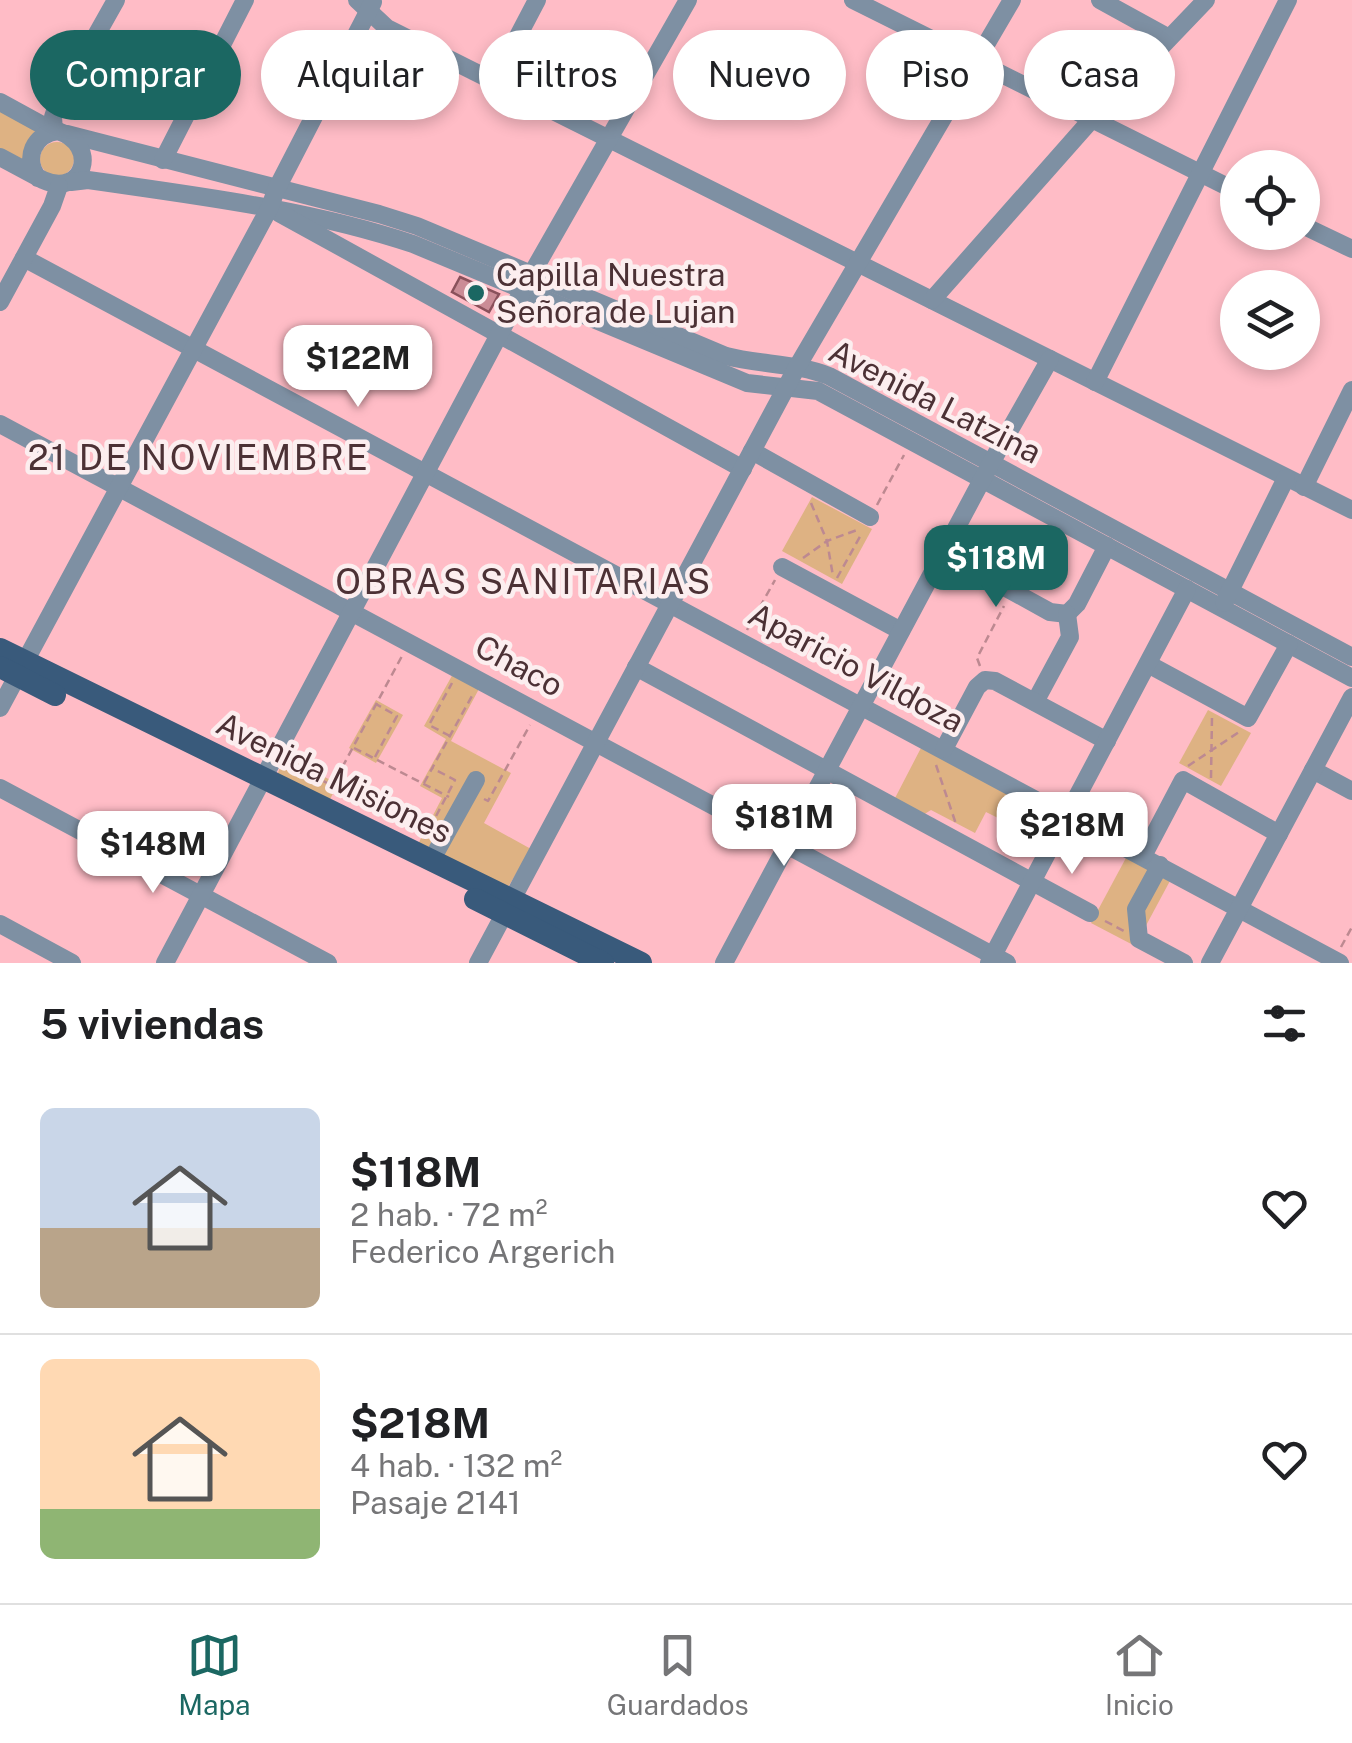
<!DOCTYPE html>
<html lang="es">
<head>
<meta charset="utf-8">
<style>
  :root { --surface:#fff; --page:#f2f2f2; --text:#202124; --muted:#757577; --line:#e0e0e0; --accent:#1b6762 }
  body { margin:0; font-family:"Public Sans",sans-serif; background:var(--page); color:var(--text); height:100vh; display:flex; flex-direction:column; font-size:38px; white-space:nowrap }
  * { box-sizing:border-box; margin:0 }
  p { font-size:32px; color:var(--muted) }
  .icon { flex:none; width:55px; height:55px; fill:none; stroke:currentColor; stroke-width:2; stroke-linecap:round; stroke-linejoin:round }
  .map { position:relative; height:963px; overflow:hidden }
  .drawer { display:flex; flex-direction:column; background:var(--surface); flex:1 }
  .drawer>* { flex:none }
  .hud { position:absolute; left:30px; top:30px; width:1292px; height:90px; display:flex; gap:20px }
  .tools { position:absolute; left:1220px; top:150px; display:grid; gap:20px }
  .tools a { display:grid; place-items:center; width:100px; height:100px; border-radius:50%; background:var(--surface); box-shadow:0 5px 15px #0003; font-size:50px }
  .price { position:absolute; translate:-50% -85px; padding:0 22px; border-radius:20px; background:#fff; color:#222; font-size:32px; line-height:65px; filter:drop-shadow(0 2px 5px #0008) }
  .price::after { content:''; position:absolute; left:50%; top:60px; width:30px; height:22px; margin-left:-15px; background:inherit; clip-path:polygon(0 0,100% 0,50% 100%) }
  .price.selected { background:var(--accent); color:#fff }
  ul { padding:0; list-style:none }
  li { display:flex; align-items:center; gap:30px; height:250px; padding:0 40px }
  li+li { border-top:2px solid var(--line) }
  li span { display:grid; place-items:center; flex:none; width:280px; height:200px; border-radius:15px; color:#555 }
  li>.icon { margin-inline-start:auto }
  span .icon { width:120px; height:120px; fill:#fffc; stroke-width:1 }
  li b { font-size:42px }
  h2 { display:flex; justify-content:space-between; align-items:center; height:120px; padding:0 40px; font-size:42px }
  .chip { padding:0 35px; border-radius:45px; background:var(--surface); box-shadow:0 5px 15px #0003; font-size:35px; line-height:90px }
  .chip.selected { background:var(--accent); color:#fff }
  .menu { display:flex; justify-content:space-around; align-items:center; height:140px; border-top:2px solid var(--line); background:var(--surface); font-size:28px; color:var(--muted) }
  .menu a { display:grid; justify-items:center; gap:5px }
  .menu .selected { color:var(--accent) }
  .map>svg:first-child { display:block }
  .green { fill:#deb283 }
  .building { fill:#cb8c96; stroke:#8a515b; stroke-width:2.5 }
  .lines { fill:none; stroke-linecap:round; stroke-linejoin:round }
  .path { stroke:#bd8991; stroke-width:2.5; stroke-dasharray:8 5; stroke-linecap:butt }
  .minor { stroke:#7e90a3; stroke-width:18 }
  .major { stroke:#395a7b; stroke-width:22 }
  .poi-dot { fill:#1b6762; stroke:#fceeef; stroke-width:4 }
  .labels { text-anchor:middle; stroke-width:9; stroke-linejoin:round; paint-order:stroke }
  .poi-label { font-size:32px; fill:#4c3135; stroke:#fceeef; text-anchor:start }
  .street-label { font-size:32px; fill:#4c3135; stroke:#fceeef }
  .neighbourhood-label { font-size:35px; letter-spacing:2.5px; fill:#4c3135; stroke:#fceeef }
</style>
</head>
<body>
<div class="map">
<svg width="1352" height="963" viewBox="0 0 1352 963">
  <rect width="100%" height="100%" fill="#ffbcc6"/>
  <!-- green -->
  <g class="green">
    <path d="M0 108 43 131 27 166 0 152Z"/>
    <circle cx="57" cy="159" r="17"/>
    <path d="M812 497 872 529 842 584 782 551Z"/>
    <path d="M454 672 480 687 451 741 511 773 484 823 531 849 508 887 417 846 442 798 420 786 446 739 424 726Z"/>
    <path d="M376 700 403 715 376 763 349 748Z"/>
    <path d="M1208 710 1251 733 1221 786 1179 763Z"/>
    <path d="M922 746 1013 795 1000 819 986 812 975 833 931 810 923 815 894 800Z"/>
    <path d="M285 756 338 784 328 803 277 775Z"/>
    <path d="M1127 856 1171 879 1135 946 1091 923Z"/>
  </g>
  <!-- building -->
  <path class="building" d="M460 277 499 294 489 312 452 292Z"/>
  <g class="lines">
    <!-- path -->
    <g class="path">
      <path d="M811 503 827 541 833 576"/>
      <path d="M877 505 904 455"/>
      <path d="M803 558 827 541 857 530"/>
      <path d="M837 578 862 533"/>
      <path d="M747 630 775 580"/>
      <path d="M980 666 977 658 1004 606"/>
      <path d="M450 736 429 725 452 683"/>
      <path d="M354 748 449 797"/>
      <path d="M375 757 397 716 376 704"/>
      <path d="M289 763 331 785"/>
      <path d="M936 765 956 824"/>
      <path d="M1188 766 1239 732"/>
      <path d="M1211 778 1212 716"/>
      <path d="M424 783 473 694"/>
      <path d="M330 790 402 656"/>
      <path d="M484 799 488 801 530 725"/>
      <path d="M424 839 455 780 432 768"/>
      <path d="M1105 921 1124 931"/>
      <path d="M1341 947 1352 927"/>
    </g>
    <!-- minor -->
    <g class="minor">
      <path d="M357 0 387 28 1352 510"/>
      <path d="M853 0 1238 192"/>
      <path d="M1100 0 1169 38"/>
      <path d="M495 80 537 0"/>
      <path d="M0 102 53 131"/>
      <path d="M54 131 53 117 57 105 116 0"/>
      <path d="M67 134 379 214 417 226 726 356C760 365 797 363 829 376L1352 657"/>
      <path d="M0 157 43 180C84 198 100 145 58 131 34 134 23 158 38 178"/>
      <path d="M163 160 245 0"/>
      <path d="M71 182 88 180C198 196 308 209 413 244L747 383 818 391 1352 678"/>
      <path d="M279 213 743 469"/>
      <path d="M1302 225 1352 249"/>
      <path d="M24 258 1340 963"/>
      <path d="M932 300 1092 119 1206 0"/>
      <path d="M0 302 52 206 59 186"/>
      <path d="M1095 382 1288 0"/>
      <path d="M0 424 1007 963"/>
      <path d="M752 451 870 517"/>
      <path d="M1304 487 1352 390"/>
      <path d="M943 553 1050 612 1067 614"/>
      <path d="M782 567 901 631"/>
      <path d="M1224 603 1286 478"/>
      <path d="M1067 614 1077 604 1107 546"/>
      <path d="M1148 664 1248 718 1289 644"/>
      <path d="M636 667 1090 913"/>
      <path d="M1035 702 1070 637 1067 614"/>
      <path d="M0 708 270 207 276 190 373 2"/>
      <path d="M944 749 977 687 985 680 995 681 1107 741"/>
      <path d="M1313 770 1352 791"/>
      <path d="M0 788 328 963"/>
      <path d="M1143 856 1183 780 1279 834"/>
      <path d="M431 861 476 780"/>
      <path d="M1160 865 1136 909 1139 939 1184 963"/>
      <path d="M0 924 72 963"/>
      <path d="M165 963 527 282 688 0"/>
      <path d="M478 963 797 367 1012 0"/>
      <path d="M724 963 991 463 1050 359"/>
      <path d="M989 963 1187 589"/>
      <path d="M1210 963 1352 697"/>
    </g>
    <!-- major -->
    <g class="major">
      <path d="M0 649 641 963"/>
      <path d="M0 667 55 695"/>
      <path d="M475 899 603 963"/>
    </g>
  </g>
  <!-- markers -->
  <circle class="poi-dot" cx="476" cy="293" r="10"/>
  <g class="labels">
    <!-- poi labels -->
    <g class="poi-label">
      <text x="496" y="286">Capilla Nuestra<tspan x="496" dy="37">Señora de Lujan</tspan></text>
    </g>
    <!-- street labels -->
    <g class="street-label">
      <text transform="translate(935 402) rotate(27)" y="11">Avenida Latzina</text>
      <text transform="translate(519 666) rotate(28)" y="11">Chaco</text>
      <text transform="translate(856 668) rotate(28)" y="11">Aparicio Vildoza</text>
      <text transform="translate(334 778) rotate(26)" y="11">Avenida Misiones</text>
    </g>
    <!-- neighbourhood labels -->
    <g class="neighbourhood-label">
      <text x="199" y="470">21 DE NOVIEMBRE</text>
      <text x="524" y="594">OBRAS SANITARIAS</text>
    </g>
  </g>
</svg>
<div class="tools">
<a><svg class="icon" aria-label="locate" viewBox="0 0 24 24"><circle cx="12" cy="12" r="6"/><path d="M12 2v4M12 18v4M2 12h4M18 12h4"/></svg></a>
<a><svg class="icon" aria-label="layers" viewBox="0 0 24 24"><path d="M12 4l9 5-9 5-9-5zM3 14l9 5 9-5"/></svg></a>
</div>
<b class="price" style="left:358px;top:410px">$122M</b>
<b class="price selected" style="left:996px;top:610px">$118M</b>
<b class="price" style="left:784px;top:869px">$181M</b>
<b class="price" style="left:1072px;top:877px">$218M</b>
<b class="price" style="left:153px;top:896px">$148M</b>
<div class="hud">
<a class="chip selected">Comprar</a>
<a class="chip">Alquilar</a>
<a class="chip">Filtros</a>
<a class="chip">Nuevo</a>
<a class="chip">Piso</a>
<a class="chip">Casa</a>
</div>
</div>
<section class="drawer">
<h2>5 viviendas<svg class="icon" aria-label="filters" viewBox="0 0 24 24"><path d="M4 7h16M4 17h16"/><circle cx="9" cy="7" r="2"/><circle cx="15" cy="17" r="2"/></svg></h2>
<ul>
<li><span style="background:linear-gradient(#c9d6e8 60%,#b9a48a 0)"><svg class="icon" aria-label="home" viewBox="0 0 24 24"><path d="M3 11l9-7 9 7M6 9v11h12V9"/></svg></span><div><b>$118M</b><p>2 hab. · 72 m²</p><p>Federico Argerich</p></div><svg class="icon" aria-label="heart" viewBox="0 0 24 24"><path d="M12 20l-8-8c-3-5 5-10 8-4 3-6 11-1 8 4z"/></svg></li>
<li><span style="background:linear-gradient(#ffd9b3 75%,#8fb573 0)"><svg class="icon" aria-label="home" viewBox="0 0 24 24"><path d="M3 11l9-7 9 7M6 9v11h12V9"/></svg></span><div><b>$218M</b><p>4 hab. · 132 m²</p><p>Pasaje 2141</p></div><svg class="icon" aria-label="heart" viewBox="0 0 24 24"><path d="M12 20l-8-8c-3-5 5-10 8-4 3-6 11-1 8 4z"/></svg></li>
</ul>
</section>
<nav class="menu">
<a class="selected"><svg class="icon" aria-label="map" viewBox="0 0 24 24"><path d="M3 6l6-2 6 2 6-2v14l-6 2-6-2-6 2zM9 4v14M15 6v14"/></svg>Mapa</a>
<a><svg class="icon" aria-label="saved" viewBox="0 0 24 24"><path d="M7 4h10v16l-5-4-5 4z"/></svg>Guardados</a>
<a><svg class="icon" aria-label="home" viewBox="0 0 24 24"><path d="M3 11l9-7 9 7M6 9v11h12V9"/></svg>Inicio</a>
</nav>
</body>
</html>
